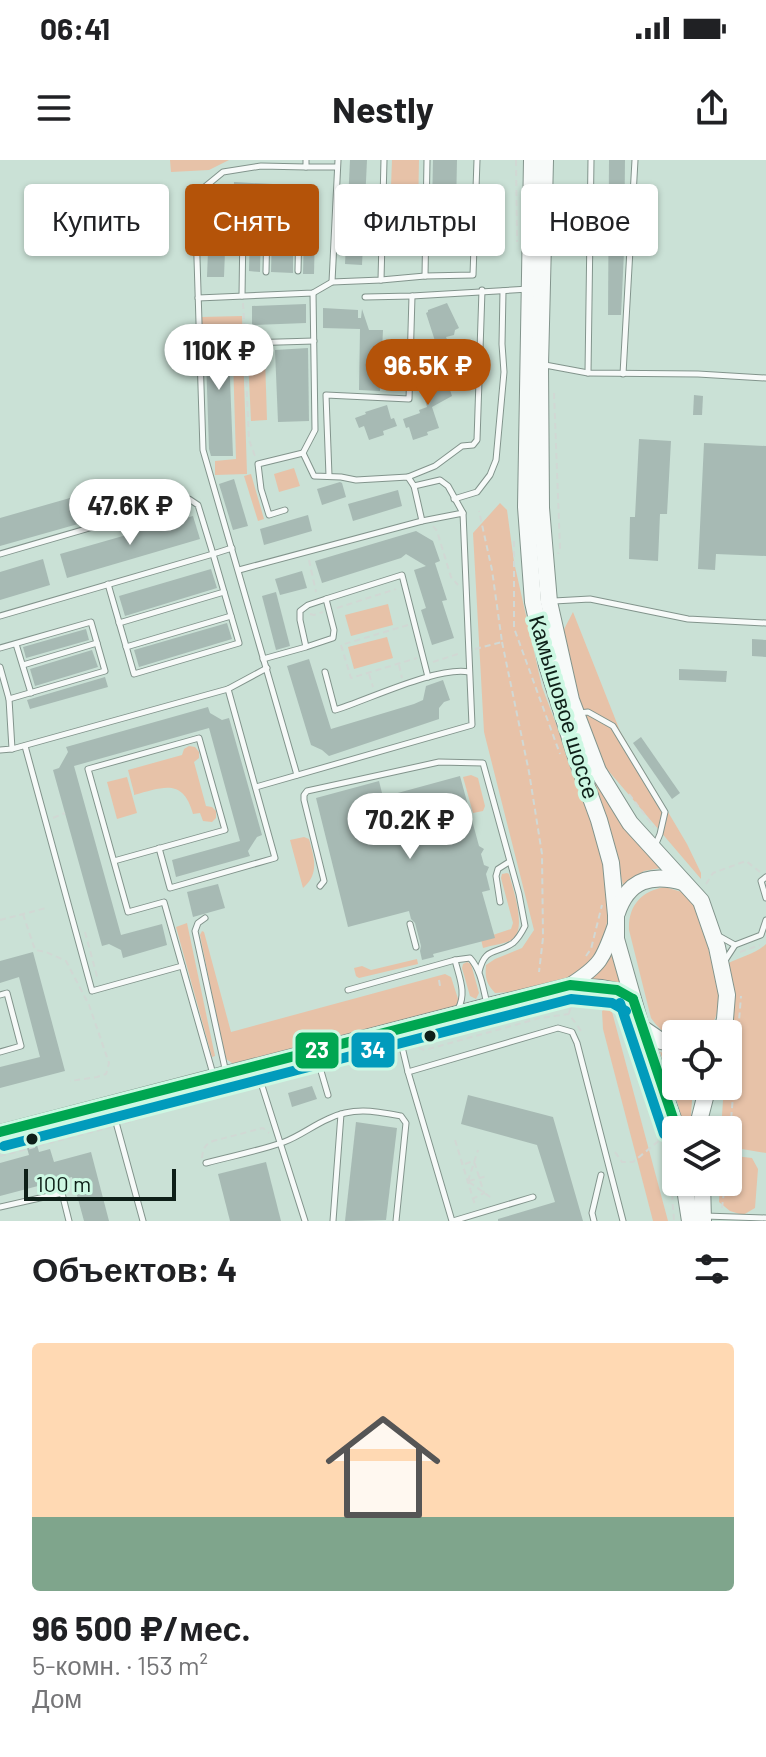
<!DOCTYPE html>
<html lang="ru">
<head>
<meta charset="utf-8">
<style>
  :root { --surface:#fff; --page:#f2f2f2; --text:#202124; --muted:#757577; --accent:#b45309 }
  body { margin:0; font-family:Barlow,sans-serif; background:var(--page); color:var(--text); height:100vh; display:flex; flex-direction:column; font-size:30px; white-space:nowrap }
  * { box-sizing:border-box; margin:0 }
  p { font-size:26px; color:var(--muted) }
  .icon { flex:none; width:44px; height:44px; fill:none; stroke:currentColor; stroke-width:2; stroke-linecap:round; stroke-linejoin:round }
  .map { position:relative; height:1061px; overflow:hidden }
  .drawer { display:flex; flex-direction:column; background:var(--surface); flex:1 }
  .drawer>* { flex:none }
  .top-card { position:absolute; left:24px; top:24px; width:718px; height:72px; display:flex; gap:16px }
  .buttons { position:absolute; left:662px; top:860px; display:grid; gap:16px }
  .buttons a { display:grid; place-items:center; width:80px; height:80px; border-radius:8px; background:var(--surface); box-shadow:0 2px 6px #0004; font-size:40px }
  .scale { position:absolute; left:24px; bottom:20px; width:152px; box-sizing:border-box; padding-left:8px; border:4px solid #0e1f18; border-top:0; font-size:22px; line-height:28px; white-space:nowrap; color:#0e1f18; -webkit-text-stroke:6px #cdf8e3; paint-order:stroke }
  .price { position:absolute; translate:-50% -68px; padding:0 18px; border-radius:28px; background:#fff; color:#222; font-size:26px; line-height:52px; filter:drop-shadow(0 2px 4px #0008) }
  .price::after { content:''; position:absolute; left:50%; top:48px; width:24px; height:18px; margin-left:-12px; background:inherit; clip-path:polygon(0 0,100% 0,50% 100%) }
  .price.selected { background:var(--accent); color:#fff }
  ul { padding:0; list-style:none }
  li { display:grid; align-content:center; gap:16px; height:424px; padding:0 32px }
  li span { display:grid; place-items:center; height:248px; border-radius:8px; color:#555 }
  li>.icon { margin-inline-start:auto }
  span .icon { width:144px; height:144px; fill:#fffc; stroke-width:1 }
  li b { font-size:34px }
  h2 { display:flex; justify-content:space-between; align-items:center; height:96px; padding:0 32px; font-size:34px }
  .tag { padding:0 28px; border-radius:8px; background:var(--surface); box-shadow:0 2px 6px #0004; font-size:28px; line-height:72px }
  .tag.selected { background:var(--accent); color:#fff }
  .status { display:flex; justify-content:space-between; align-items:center; height:56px; padding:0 40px; background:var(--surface); direction:ltr }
  .status svg { height:22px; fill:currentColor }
  header { display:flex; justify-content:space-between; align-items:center; height:104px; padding:0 32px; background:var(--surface); font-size:36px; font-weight:700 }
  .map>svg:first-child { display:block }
  .green { fill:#e7c2a8 }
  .building { fill:#a7bab4 }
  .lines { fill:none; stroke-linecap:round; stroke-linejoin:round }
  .lane-casing { stroke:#82948c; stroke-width:7 }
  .secondary-casing { stroke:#82948c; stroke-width:16 }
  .primary-casing { stroke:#82948c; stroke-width:18 }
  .path { stroke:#d1d8d4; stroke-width:2; stroke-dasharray:6 4; stroke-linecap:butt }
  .lane { stroke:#f7faf9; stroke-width:5 }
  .secondary { stroke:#f7faf9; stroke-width:14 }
  .primary { stroke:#f7faf9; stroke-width:16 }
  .bus-1-casing { stroke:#cdf8e3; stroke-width:16 }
  .bus-2-casing { stroke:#cdf8e3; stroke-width:16 }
  .bus-1 { stroke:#00a651; stroke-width:10 }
  .bus-2 { stroke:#019bbc; stroke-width:10 }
  .bus-dot { fill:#0e1f18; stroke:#cdf8e3; stroke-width:3 }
  .labels { text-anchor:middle; stroke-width:8; stroke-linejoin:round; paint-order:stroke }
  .street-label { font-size:22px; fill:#0e1f18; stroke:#cdf8e3 }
  .line-badge { stroke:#cdf8e3; stroke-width:3 }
  .badge-label { font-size:22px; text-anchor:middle; font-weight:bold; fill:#fff }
</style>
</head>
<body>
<div class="status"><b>06:41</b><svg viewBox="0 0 49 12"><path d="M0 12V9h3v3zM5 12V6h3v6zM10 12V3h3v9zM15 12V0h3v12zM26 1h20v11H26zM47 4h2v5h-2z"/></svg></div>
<header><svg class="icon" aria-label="menu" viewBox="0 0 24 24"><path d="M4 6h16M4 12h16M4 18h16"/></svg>Nestly<svg class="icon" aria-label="share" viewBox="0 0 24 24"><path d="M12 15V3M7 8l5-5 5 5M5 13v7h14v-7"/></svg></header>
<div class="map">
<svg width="766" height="1061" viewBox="0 0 766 1061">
  <rect width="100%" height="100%" fill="#cae1d6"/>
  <!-- green -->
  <g class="green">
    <path d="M170 0H229L209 10 171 12Z"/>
    <path d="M392 0H419L418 52H390Z"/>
    <path d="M389 66 402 67V92H388Z"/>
    <path d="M242 156 247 314 215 315V301L236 299 232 165 202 166V157Z"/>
    <path d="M248 198H265L267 260 251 261Z"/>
    <path d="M294 308 300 326 279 332 274 314Z"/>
    <path d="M251 314 264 359 258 361 244 316Z"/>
    <path d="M500 343 507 350 514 402 542 527 599 677 610 743 603 787 574 818 510 832 495 833C486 823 485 818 486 805L495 799 522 788 534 770 484 572 473 373Z"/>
    <path d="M388 444 393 465 351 476 345 455Z"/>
    <path d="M573 452 620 571 687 684 701 713V719L606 608 594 586 582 554 561 475Z"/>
    <path d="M387 477 393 498 354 509 348 487Z"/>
    <path d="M189 586 195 587 199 592V598L194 602 206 646 212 647 216 651V658L212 662 203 661 200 653 193 654C183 618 164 627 134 635V633L128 610 182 595 184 589Z"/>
    <path d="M590 608 621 664 661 708 644 711 623 725 612 677 587 609Z"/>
    <path d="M471 615 478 618 485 646 483 651 473 653 463 617Z"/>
    <path d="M127 617 137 653 117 659 107 622Z"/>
    <path d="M304 677 309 679C314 697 320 714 303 728L290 680Z"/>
    <path d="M507 713 509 714C513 729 526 766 514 778 508 784 492 785 483 788L481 779 511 769 513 763 501 718 502 714Z"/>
    <path d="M665 727 685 733 698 748 719 831C721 848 715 871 696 874 690 875 682 874 676 874V877C664 874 658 868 651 858L629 770C628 746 641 731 665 727Z"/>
    <path d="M187 763 215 896 212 897 176 767Z"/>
    <path d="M202 771 204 772 231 872 445 814 451 817 459 842 454 847 238 907 226 899 223 888 200 775Z"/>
    <path d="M766 784V993L736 988 728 980V970H721L724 926H728V879L731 844 727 804C740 797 756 794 766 784Z"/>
    <path d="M613 791 623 829 590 821 588 818Z"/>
    <path d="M417 799 418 804 359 818 356 816 354 808 362 806 371 810Z"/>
    <path d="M467 802 471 804 479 833 476 839 470 836 462 808 463 804Z"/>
    <path d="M607 847 611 848 668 1061H653L603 869 602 851Z"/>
    <path d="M660 892 676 896V926H693L690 970H685L674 930Z"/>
    <path d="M735 996 752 998 758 1009 755 1048 743 1055 730 1051 719 1042 720 1022H728V999Z"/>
  </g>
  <!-- building -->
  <g class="building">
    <path d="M350 0H367L362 105 345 104Z"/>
    <path d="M433 0H457L455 94H431Z"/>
    <path d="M609 0H625L624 92 621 155H608Z"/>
    <path d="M234 22 310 26 309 44 233 40Z"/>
    <path d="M210 39 227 40 224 117H207Z"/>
    <path d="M250 69 261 70 260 112 249 111Z"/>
    <path d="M272 72 293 73V113L271 112Z"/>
    <path d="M304 72H315L314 114H303Z"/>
    <path d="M447 143 459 168 455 170 454 175 446 177 457 204 454 205 455 207 433 214 425 187 427 186 426 184 435 181 426 153 428 152V150Z"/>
    <path d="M306 144V163L252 165V146Z"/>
    <path d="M323 148 358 150V158H361L362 149 369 170H383L380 231 359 230 360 169 323 168Z"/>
    <path d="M205 168H228L233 296H211L209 289Z"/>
    <path d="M308 188 309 261 278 262 275 190Z"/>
    <path d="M440 213 445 228 449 227 452 236 432 247 439 268 427 272 428 275 413 280 409 267 406 268 403 259 420 253 419 250 427 247 423 234 425 233H423L419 220Z"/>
    <path d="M694 235 703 236 702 255H693Z"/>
    <path d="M387 245 391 259 394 258 397 266 383 271 384 275 369 280 364 266 359 268 355 258 366 254 365 252Z"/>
    <path d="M639 279 671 281 667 354H660L658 401 629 399 630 357H635Z"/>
    <path d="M704 283 766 286V396L716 394 715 410 698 409Z"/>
    <path d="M234 319 248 366 233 370 219 324Z"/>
    <path d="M340 322 342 323 346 337 322 345 317 329Z"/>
    <path d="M398 330 402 346 353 361 348 344Z"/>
    <path d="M70 338 78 364 0 386V358Z"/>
    <path d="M308 355 312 371 264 385 260 369Z"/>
    <path d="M193 356 200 379 67 418 60 394Z"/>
    <path d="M416 371 433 381 440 401 435 403 447 440 442 441 454 478 432 485 421 450 426 448 414 410 426 406 406 394 401 398 322 423 315 401Z"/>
    <path d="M43 399 50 425 0 440V412Z"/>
    <path d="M211 409 217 428 125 456 119 436Z"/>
    <path d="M302 411 307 428 280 435 275 419Z"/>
    <path d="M276 432 290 486 276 490 262 436Z"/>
    <path d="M227 463 232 479 139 507 134 490Z"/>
    <path d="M86 469 89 480 26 498 23 487Z"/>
    <path d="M752 479 766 480V497L752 496Z"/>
    <path d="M92 490 98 507 35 526 30 509Z"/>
    <path d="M309 499 331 569 414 544 423 540 426 526 443 520 450 540 444 542 439 548V559L329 596 322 590 311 585 287 506Z"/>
    <path d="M679 509 727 511 726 522 679 520Z"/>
    <path d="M105 517 108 527 30 549 27 540Z"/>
    <path d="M208 547 210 553 222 560 229 558 262 675 257 677 248 691 250 696 176 717 172 700 240 681 209 568 74 606 121 775 162 764 167 785 123 798 121 790 109 784 102 786 53 610 59 608 68 592 66 587Z"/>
    <path d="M641 577 680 633 672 639 633 583Z"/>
    <path d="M460 616 479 686 484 689 481 694 484 705 489 707 486 714 490 730 482 732 495 778 433 794 434 797 422 800 420 791 421 786 415 763 411 759 409 751 348 767 316 638 379 621 383 637Z"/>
    <path d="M218 724 225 748 193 757 187 732Z"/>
    <path d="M33 792 65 911 0 928V907L40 897 19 817 0 823V801Z"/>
    <path d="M312 926 317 939 292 947 288 933Z"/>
    <path d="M468 935 553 957 583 1061H498V1059L555 1042 537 985 461 964Z"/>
    <path d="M356 962 397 968 386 1060 345 1061Z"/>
    <path d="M35 978 39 992 50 989 54 1002 91 992 109 1061H84L72 1017 0 1036V1003L29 995 25 981Z"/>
    <path d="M266 1002 281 1061H230L218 1014Z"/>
  </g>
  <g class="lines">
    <!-- lane casing -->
    <g class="lane-casing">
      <g id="lane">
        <path d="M427 0 425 116 473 115 477 0"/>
        <path d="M306 7H337"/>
        <path d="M266 112 267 63"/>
        <path d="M381 120 425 116"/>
        <path d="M332 122 338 0"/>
        <path d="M242 136 243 67 245 64 258 62 299 65 298 111"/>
        <path d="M365 137 412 136 529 129"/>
        <path d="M198 138 313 133 332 122 381 120 384 0"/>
        <path d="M245 183 314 181"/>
        <path d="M545 205 588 213 698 214 766 218"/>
        <path d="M588 213 591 0"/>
        <path d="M623 214 635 0"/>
        <path d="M303 293 315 270 313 133"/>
        <path d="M329 316 326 235 409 239 412 136"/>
        <path d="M408 317 435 306 462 286 473 285 477 280 482 130"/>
        <path d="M454 339 477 332 490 315 496 300 504 212 502 184 503 131"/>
        <path d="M285 350 269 355 261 329 258 304 303 293 314 316 341 317 356 320 408 317 414 326"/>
        <path d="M0 394 189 339 198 345 213 394 0 456"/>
        <path d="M239 410 422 361 414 326 440 320 448 326 463 353"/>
        <path d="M108 424 134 514 239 483 213 394 232 388"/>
        <path d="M326 439 402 415 428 517"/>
        <path d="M554 441 590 439 688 459 766 463"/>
        <path d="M119 463 224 432"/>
        <path d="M16 484 31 533"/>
        <path d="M126 487 231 456"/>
        <path d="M0 488 91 462 105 511 9 539"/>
        <path d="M263 499 306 487 300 460V451L308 445 326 439 334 470 333 478 306 487"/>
        <path d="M23 505 97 483"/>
        <path d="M0 507 9 539 12 589 0 590"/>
        <path d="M325 512 335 550C368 540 437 506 469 512"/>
        <path d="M228 529 267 508"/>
        <path d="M579 553 588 552 613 566 665 652 660 674 655 686"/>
        <path d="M25 586 92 831 182 806"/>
        <path d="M12 589 228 529 275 698 170 728 159 688"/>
        <path d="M297 615 203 290 195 35 223 12 261 6 306 7V0"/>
        <path d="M256 627 472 565 463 353 422 361"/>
        <path d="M114 701 225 670 199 578 88 609 128 752 164 742 213 914"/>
        <path d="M766 717 761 721 766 738"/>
        <path d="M320 726 324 721 304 640V635L307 631 439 602 483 603 519 734 525 766C522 772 519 778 513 783 496 795 485 786 479 812"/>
        <path d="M500 742 496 716 498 709 509 702"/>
        <path d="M205 758 198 763 195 771 226 913"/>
        <path d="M410 764 416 787"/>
        <path d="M717 775 735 785 724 802"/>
        <path d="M735 785 761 775 766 760"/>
        <path d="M455 800C459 817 467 833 458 849"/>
        <path d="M348 830 455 800 470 798C481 810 483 828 487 844"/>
        <path d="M0 835 7 833 21 886 0 892"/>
        <path d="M398 870 408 912 452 1061"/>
        <path d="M316 894 328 935"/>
        <path d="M256 907 305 1061"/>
        <path d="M408 912 558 868 572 872 577 883 623 1061"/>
        <path d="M111 944 143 1061"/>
        <path d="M206 1003C232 996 259 991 284 982 300 976 312 966 328 959 353 947 374 951 401 956L406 963 396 1061"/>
        <path d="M0 1047 62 1033 69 1061"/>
        <path d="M705 1056 766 1058"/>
        <path d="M333 1061 341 954"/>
        <path d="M453 1061 533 1037"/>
        <path d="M594 1061 592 1053 601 1015"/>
      </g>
    </g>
    <!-- secondary casing -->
    <g class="secondary-casing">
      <g id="secondary">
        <path d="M570 825C601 805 603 799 615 765"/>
        <path d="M0 972 488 845 570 825 602 827 617 830 633 839"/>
      </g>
    </g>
    <!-- primary casing -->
    <g class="primary-casing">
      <g id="primary">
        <path d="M532 0 526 347 533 442 547 505 577 600 599 660 611 703 616 755V779L641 867 677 970"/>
        <path d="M545 0 540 205 541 348 549 442 571 540 598 611 630 663 701 741 717 787 727 835 725 859 721 874"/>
        <path d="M617 753C628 720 651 713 683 722"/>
        <path d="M642 868 661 881 676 884"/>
        <path d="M699 970V961L708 926"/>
        <path d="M684 1022 690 1061"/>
        <path d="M702 1022 703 1061"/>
      </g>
    </g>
    <!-- path -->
    <g class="path">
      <path d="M516 0 517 82"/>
      <path d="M243 143 245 177"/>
      <path d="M245 191 249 280 255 296"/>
      <path d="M554 233 560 389 558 394"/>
      <path d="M433 366 437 371 451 417 458 425"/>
      <path d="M514 381V468L560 594"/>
      <path d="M309 400 316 432"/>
      <path d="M337 448 396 429"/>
      <path d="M310 454 314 455 323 452"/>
      <path d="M408 465 341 485 351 518 417 498"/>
      <path d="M502 482 529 612 542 694 543 778 539 812"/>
      <path d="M475 489 502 482 492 410 479 351"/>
      <path d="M433 502 461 493"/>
      <path d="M399 505 402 518"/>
      <path d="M369 514 373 527"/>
      <path d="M629 634 654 667"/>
      <path d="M53 658 65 653"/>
      <path d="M706 724 713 713 746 701 760 712"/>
      <path d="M23 754 35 790 46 792 66 801 89 845 109 903 106 914 97 917 70 921"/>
      <path d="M0 760 46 748"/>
      <path d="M85 772 98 820"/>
      <path d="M740 792 760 785"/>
      <path d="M586 796 591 789 602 745"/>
      <path d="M439 820 440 826"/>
      <path d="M591 839 616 852 630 878"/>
      <path d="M552 843 577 838"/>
      <path d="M569 853 573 840"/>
      <path d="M408 879 422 876"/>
      <path d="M409 885 425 890 540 858 569 854 581 871"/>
      <path d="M327 901 394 883"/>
      <path d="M269 916 309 906"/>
      <path d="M125 963 148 956 190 937 251 921"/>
      <path d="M666 978 670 1019"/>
      <path d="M455 980 475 1045"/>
      <path d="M615 992 622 1002H633L666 975"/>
      <path d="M0 996 111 967"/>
      <path d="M202 998C203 989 204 985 213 981L263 968 269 973"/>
      <path d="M728 998 741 836"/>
      <path d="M465 1004 473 1001 475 1004 484 1033 474 1038"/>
      <path d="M468 1021 478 990"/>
      <path d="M469 1021 487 1016"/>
      <path d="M469 1022 493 1039"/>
      <path d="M672 1034 674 1061"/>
      <path d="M722 1048 725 1022"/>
    </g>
    <!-- lane -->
    <use href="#lane" class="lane"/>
    <!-- secondary -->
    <use href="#secondary" class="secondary"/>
    <!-- primary -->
    <use href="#primary" class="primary"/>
    <!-- bus-1 casing -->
    <g class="bus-1-casing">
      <g id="bus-1">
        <path d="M633 839 677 970"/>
        <path d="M0 972 570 825 617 830 633 839"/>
      </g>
    </g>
    <!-- bus-2 casing -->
    <g class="bus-2-casing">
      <g id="bus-2">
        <path d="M620 843 664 974"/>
        <path d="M4 986 571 839 612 843 626 851"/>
      </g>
    </g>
    <!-- bus-1 -->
    <use href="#bus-1" class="bus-1"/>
    <!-- bus-2 -->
    <use href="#bus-2" class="bus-2"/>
  </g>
  <!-- markers -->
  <g class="bus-dot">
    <circle cx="430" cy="876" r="7"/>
    <circle cx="32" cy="979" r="7"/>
  </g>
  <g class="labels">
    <!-- street labels -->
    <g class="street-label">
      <text transform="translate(564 547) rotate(73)" y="8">Камышовое шоссе</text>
    </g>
  </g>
  <g class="line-badge">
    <rect x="350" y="871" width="46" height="38" rx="8" fill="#019bbc"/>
    <rect x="294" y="871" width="46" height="39" rx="8" fill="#00a651"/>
  </g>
  <g class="badge-label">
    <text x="373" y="898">34</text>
    <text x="317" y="898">23</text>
  </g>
</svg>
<div class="buttons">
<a><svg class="icon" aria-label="locate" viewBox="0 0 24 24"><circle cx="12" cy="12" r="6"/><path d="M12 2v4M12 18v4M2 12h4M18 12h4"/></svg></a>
<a><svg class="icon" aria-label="layers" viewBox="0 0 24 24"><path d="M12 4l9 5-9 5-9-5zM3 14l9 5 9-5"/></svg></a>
</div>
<div class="scale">100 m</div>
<b class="price" style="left:219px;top:232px">110K ₽</b>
<b class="price selected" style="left:428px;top:247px">96.5K ₽</b>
<b class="price" style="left:130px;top:387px">47.6K ₽</b>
<b class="price" style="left:410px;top:701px">70.2K ₽</b>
<div class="top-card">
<a class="tag">Купить</a>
<a class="tag selected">Снять</a>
<a class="tag">Фильтры</a>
<a class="tag">Новое</a>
</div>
</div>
<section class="drawer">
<h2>Объектов: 4<svg class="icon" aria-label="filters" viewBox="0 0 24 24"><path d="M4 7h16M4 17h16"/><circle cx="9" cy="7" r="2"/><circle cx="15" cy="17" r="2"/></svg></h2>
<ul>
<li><span style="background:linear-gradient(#ffd9b3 70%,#7fa58c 0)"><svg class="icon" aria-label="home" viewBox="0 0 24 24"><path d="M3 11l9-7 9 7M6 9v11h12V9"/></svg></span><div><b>96 500 ₽/мес.</b><p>5-комн. · 153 m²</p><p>Дом</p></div></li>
</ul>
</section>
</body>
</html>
